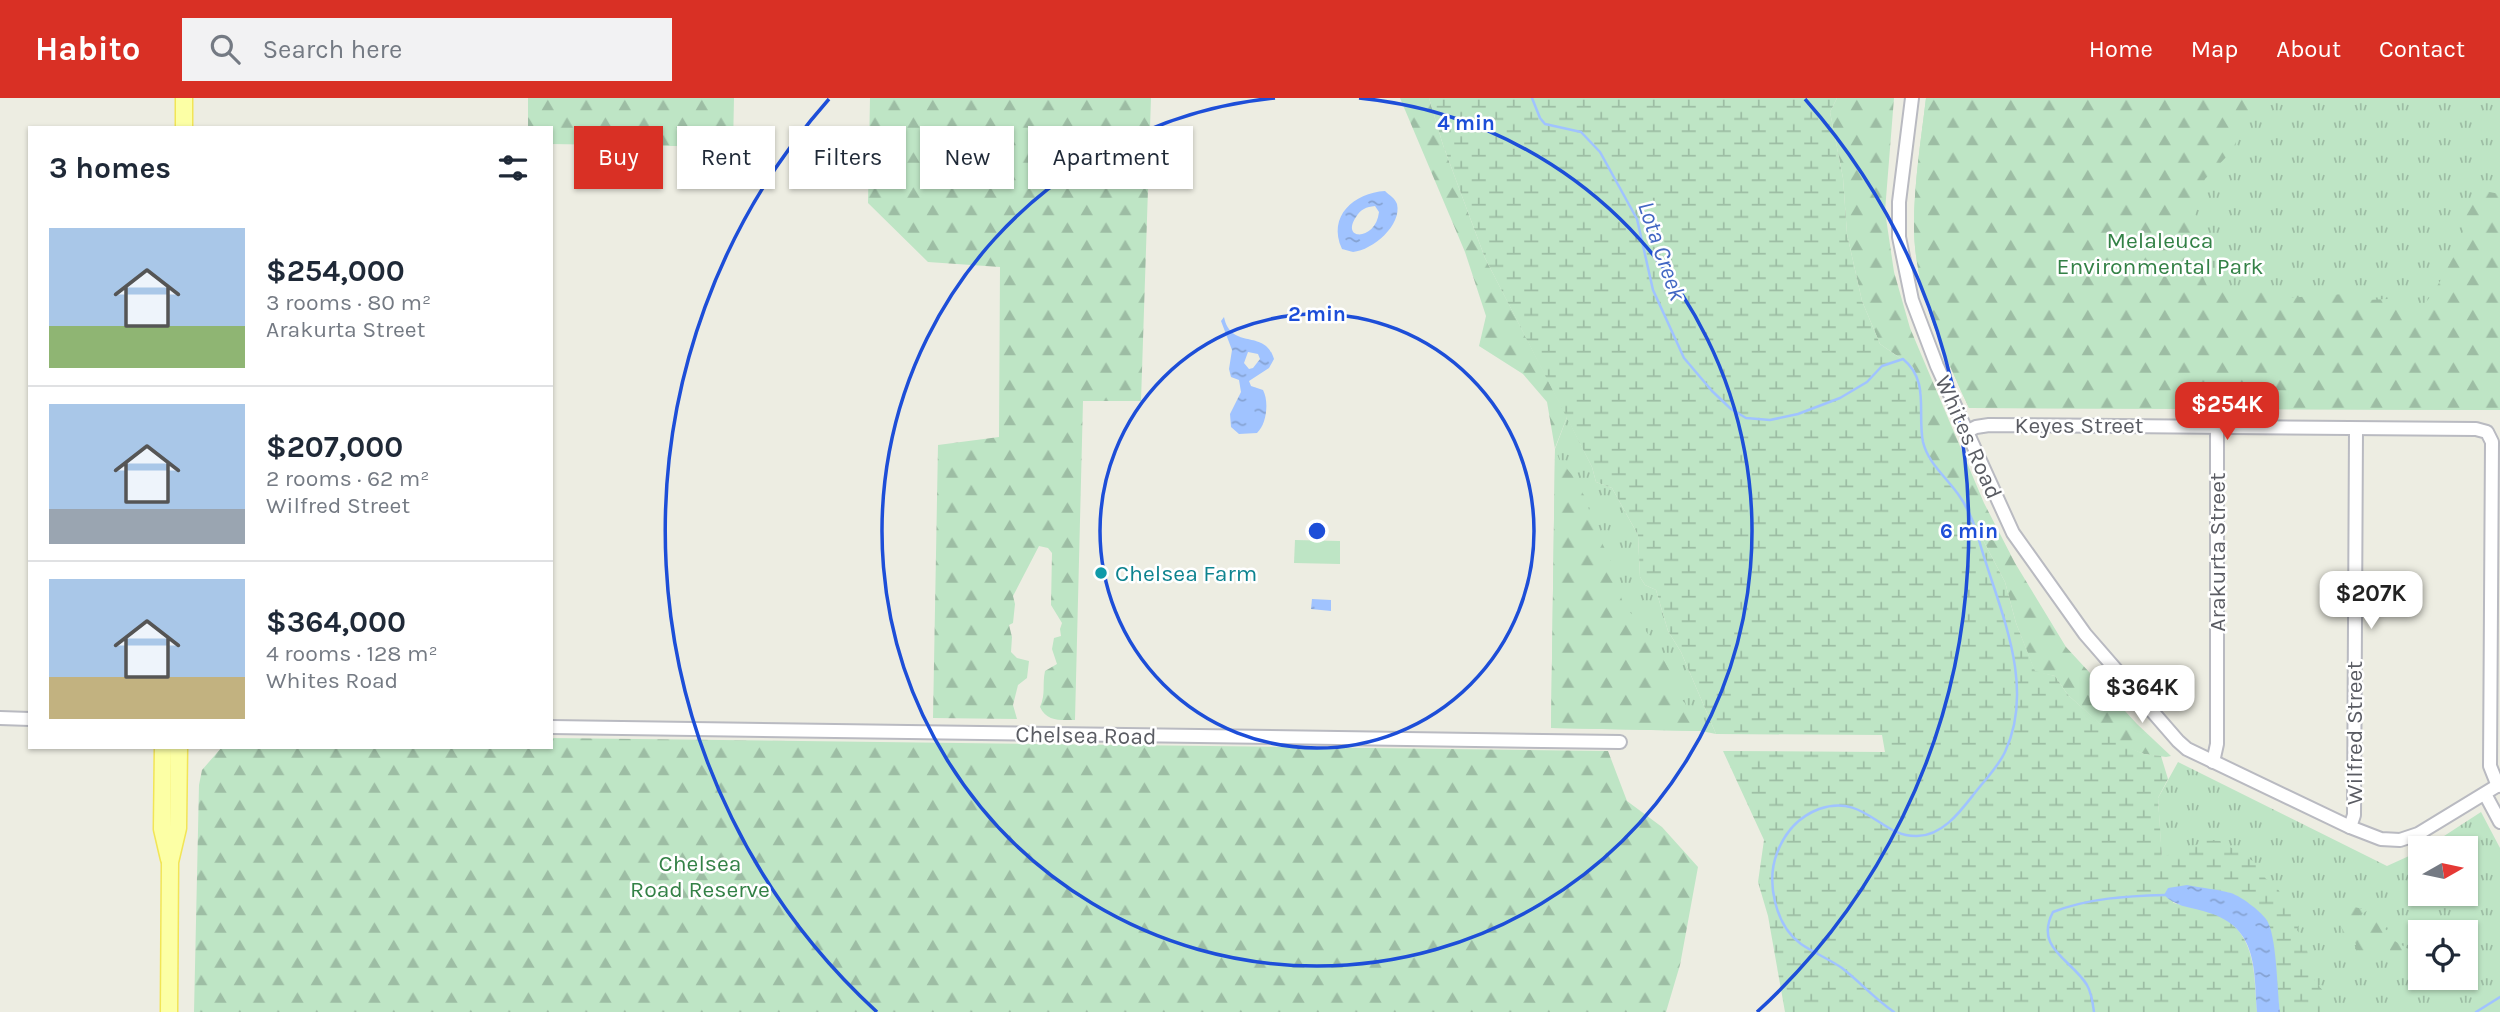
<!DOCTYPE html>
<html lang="en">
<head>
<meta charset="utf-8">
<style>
  :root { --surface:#fff; --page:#f2f2f3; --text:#1f2937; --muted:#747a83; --line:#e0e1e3; --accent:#d93025 }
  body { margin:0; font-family:Karla,sans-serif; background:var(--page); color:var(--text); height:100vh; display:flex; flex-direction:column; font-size:26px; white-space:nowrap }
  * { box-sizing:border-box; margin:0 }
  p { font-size:23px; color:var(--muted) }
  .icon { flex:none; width:38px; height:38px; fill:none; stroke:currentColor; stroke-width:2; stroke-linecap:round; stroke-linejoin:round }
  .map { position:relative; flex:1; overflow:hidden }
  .panel { position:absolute; left:28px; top:28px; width:525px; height:623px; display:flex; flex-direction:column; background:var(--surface); border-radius:0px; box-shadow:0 2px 5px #0004 }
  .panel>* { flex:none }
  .hud { position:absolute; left:574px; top:28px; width:665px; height:63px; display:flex; gap:14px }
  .needle { width:46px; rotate:81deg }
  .fabs { position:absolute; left:2408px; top:738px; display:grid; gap:14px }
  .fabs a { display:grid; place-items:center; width:70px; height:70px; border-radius:0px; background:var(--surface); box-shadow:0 2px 5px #0004; font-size:35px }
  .price { position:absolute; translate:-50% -60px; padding:0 16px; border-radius:14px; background:#fff; color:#222; font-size:23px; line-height:46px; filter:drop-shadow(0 2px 4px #0008) }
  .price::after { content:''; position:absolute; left:50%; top:42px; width:21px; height:16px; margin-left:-10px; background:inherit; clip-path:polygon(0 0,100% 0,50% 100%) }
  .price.active { background:var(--accent); color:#fff }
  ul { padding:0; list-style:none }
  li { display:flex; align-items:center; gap:21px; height:175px; padding:0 21px }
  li+li { border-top:2px solid var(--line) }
  li span { display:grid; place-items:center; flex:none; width:196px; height:140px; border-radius:0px; color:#555 }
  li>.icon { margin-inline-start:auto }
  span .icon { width:84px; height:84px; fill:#fffc; stroke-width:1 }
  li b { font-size:30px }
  h2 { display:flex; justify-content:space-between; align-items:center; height:84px; padding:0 21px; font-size:30px }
  .tag { padding:0 24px; border-radius:0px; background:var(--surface); box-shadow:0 2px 5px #0004; font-size:24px; line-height:63px }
  .tag.active { background:var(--accent); color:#fff }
  header { display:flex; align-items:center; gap:42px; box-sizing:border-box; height:98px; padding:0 35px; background:var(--accent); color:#fff }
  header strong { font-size:33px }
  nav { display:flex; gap:38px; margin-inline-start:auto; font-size:24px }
  .search { width:490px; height:63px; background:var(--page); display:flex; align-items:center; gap:18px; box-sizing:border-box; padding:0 24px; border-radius:0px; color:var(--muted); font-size:26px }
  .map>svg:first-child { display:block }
  .grass { fill:url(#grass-tufts); fill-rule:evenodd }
  .forest { fill:url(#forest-firs) }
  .wetland { fill:url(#wetland-marsh) }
  .garden { fill:#bee5c5 }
  .water { fill:url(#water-ripples); fill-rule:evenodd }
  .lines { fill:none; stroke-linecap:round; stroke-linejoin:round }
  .stream { stroke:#a0c3ff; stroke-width:2.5 }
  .minor-casing { stroke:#b9bac1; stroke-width:16 }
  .major-casing { stroke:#f2e556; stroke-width:19 }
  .minor { stroke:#fff; stroke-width:12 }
  .major { stroke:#fcffa5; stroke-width:16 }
  .ring { fill:none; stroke:#1d4ed8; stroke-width:3.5 }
  .culture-dot { fill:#0f9aa8; stroke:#fff; stroke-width:2.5 }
  .labels { text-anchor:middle; stroke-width:5; stroke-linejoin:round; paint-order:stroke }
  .park-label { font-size:23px; fill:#338146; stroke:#fff }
  .street-label { font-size:23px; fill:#5a5c63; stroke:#fff }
  .culture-label { font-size:23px; fill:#0d838f; stroke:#fff; text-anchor:start }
  .water-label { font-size:24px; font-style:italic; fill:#4267c3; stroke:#fff }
  .centre { fill:#1d4ed8; stroke:#fff; stroke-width:3.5 }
  .ring-label { font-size:21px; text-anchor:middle; font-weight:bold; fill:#1d4ed8; stroke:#fff; stroke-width:5; stroke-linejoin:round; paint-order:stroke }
</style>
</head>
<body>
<header>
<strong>Habito</strong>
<div class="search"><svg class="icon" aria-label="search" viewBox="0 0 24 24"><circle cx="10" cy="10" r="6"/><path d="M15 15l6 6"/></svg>Search here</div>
<nav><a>Home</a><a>Map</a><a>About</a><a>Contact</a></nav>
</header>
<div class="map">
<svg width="2500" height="914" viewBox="0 0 2500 914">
  <defs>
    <pattern id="grass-tufts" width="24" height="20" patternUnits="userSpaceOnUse" patternTransform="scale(1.75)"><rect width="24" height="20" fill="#bee5c5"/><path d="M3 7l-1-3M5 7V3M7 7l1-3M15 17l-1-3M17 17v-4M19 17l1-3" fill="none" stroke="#9dbda4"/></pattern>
    <pattern id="forest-firs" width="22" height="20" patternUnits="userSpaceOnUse" patternTransform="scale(1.75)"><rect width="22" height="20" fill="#bee5c5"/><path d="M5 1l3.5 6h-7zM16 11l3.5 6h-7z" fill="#9dbda4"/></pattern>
    <pattern id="wetland-marsh" width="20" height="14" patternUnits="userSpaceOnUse" patternTransform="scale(1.75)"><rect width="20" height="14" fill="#bee5c5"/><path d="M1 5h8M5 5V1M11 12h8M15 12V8" fill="none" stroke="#9dbda4"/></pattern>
    <pattern id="water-ripples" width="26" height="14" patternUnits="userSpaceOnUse" patternTransform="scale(1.75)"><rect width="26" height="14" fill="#a0c3ff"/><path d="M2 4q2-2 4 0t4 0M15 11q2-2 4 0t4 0" fill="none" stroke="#85a2d2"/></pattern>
  </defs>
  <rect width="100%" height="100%" fill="#edede2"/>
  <!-- grass -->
  <g class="grass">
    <path d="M1926 0H2500V312L1969 310C1943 253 1914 192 1914 128 1914 85 1921 42 1926 0Z"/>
    <path d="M1567 319 1592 369 1596 384 1612 390 1638 437 1640 479 1645 487 1656 492 1668 533 1681 554 1716 636 1701 633 1551 630 1555 351Z"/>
    <path d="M2178 664 2387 768 2420 753V796H2466V751H2424L2481 714 2500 750V914H2280L2275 878 2231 795 2187 788 2168 790 2173 805 2219 817 2257 914 2164 796 2158 700ZM2420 835H2466V880H2420Z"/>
  </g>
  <!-- forest -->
  <g class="forest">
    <path d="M528 0H734L733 49 551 46V30H528Z"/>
    <path d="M870 0H1151L1141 303H1083L1075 622C1060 622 1047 624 1040 609 1046 596 1042 587 1045 573L1057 566 1052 551 1054 540 1061 538 1060 531 1062 525 1051 507 1052 455 1048 450 1039 448 1013 498 1015 506 1013 525 1009 527 1012 539 1011 554 1017 560 1029 563 1027 580 1018 587 1013 607 1017 621 933 620 938 347 999 339 1000 169 928 164 868 105Z"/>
    <path d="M1400 0H1429L1443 47 1485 160 1567 319 1555 350 1559 361 1572 377 1585 399 1595 431 1612 465 1614 478 1624 508 1642 527 1657 550 1673 579 1678 598 1685 605 1691 619 1701 633 1551 630 1555 351 1547 304 1523 276 1479 248 1486 218 1465 154Z"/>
    <path d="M1837 0H1894L1885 113 1894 174 1910 230 1984 405 2015 465 2066 549 2137 626 2171 658 2166 659 2144 656 2125 649 2068 597 2055 578 2035 574 2016 525 2005 484 1960 398 1929 361 1923 345 1920 313 1922 297 1913 269 1880 246 1862 203 1847 136 1843 80 1830 14Z"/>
    <path d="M1926 0H2266L2257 2 2231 54 2205 81 2195 103 2196 152 2200 173 2208 190 2251 192 2285 200 2344 196 2367 202 2388 201 2403 215C2411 214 2416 213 2423 207 2434 198 2456 155 2461 140 2466 126 2465 110 2472 97L2484 93 2500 96V312L1969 310C1943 253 1914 192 1914 128 1914 85 1921 42 1926 0Z"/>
    <path d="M551 640 1608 653 1627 703 1662 729 1698 769 1680 867 1666 914H194L199 687 202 672 222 649H551Z"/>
    <path d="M2354 809 2368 812 2359 818 2356 825 2362 828 2373 819 2379 820 2385 831 2394 837 2393 842 2410 852 2406 854 2408 866 2395 868 2389 849 2361 854 2355 851 2356 846 2352 842H2348C2338 830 2337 813 2354 809Z"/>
  </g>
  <!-- wetland -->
  <path class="wetland" d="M1429 0H1837L1830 14 1843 80 1847 136 1862 203 1880 246 1913 269 1922 297 1920 313 1923 345 1929 361 1960 398 2005 484 2016 525 2035 573 2055 578 2068 597 2125 648 2144 656 2161 658 2168 681 2158 700 2162 760 2183 750 2200 746 2206 741 2220 743 2253 763 2266 781 2275 786 2282 798 2293 807 2300 822 2297 832C2307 845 2310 857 2307 872L2323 893 2321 914H2280C2277 895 2276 834 2266 821 2259 812 2242 799 2231 795 2217 791 2201 790 2187 788L2173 805C2188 809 2207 811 2220 818 2257 837 2254 878 2257 914H1785L1768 818 1758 784 1764 742 1723 653 1885 654 1882 637 1716 636 1681 554 1668 533 1656 492 1645 487 1640 479 1638 437 1612 390 1596 384 1592 369 1485 160 1443 47Z"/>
  <!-- garden -->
  <path class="garden" d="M1295 442 1340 443V466L1294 465Z"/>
  <!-- water -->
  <g class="water">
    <path d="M1385 93C1389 97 1395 100 1397 106 1402 127 1373 152 1353 154 1352 154 1343 151 1342 151 1327 118 1354 95 1385 93ZM1375 108 1379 114C1376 143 1340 143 1356 119 1361 111 1366 109 1375 108Z"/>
    <path d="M1224 219C1231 253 1265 230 1274 261L1269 270 1249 283 1251 288 1263 292C1269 303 1267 326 1257 335L1239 336 1231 329 1230 316 1241 294 1239 282 1231 279 1229 271 1232 252 1221 223ZM1248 254 1258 256 1260 261 1253 270 1249 271 1244 265Z"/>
    <path d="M1312 501 1331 502V513L1311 511Z"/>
    <path d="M2187 787C2201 790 2217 791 2231 795 2242 799 2259 812 2266 821 2277 835 2277 894 2280 914H2257C2254 867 2257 827 2203 813 2188 809 2175 808 2164 797L2168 790Z"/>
  </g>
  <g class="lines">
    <!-- stream -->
    <g class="stream">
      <path d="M1532 0 1540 20 1545 26 1581 34 1600 54 1637 121 1653 192 1684 260 1712 293 1731 311 1746 320 1770 322 1798 316 1840 300 1867 284 1882 268 1903 261C1930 283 1917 314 1923 344 1928 365 1946 379 1958 396 1970 412 1976 431 1981 449 2000 513 2036 588 2005 654 1998 669 1984 683 1974 696 1960 714 1942 738 1917 738 1880 739 1865 695 1819 711 1798 719 1785 734 1777 755 1766 784 1775 827 1801 846 1814 855 1829 861 1842 870 1860 884 1875 901 1894 914"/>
      <path d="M2094 914C2093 906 2091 894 2087 887 2071 861 2034 850 2053 814 2089 800 2127 798 2165 797"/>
      <path d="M2476 914 2500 899"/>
    </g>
    <!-- minor casing -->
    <g class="minor-casing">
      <g id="minor">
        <path d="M1912 0 1899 104V139L1912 202 1937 268 2013 435 2085 536 2178 643 2187 651 2350 729 2381 741 2400 742 2418 736 2500 686"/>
        <path d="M1966 334 1976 329 1989 327 2476 331 2487 334 2492 344 2490 668 2498 688"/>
        <path d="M0 620 30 621"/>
        <path d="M551 629 1620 644"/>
        <path d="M2213 664 2217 646V327"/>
        <path d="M2485 696 2500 724"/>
        <path d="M2350 729 2354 717 2356 331"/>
      </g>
    </g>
    <!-- major casing -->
    <g class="major-casing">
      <g id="major">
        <path d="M184 30V0"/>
        <path d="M163 649 162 731 169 761"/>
        <path d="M169 914 170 764 178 730 179 649"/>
      </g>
    </g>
    <!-- minor -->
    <use href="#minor" class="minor"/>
    <!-- major -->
    <use href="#major" class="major"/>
  </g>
  <!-- distance rings -->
  <g class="ring">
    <circle cx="1317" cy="433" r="217"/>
    <path d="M1359 0A435 435 0 1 1 1275 0"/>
    <path d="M877 914A652 652 0 0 1 829 1M1805 1A652 652 0 0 1 1757 914"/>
  </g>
  <!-- markers -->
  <circle class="culture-dot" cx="1101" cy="475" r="7"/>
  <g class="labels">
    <!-- park labels -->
    <g class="park-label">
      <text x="2160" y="150">Melaleuca<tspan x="2160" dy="26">Environmental Park</tspan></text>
      <text x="700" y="773">Chelsea<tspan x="700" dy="26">Road Reserve</tspan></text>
    </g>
    <!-- street labels -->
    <g class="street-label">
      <text x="2079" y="335">Keyes Street</text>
      <text transform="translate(1969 339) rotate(66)" y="8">Whites Road</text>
      <text transform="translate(2217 454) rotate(-90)" y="8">Arakurta Street</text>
      <text transform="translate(2354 635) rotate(-90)" y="8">Wilfred Street</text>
      <text transform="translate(1086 637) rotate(1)" y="8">Chelsea Road</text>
    </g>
    <!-- culture labels -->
    <g class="culture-label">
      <text x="1115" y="483">Chelsea Farm</text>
    </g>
    <!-- water labels -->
    <g class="water-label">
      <text transform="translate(1662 153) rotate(71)" y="8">Lota Creek</text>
    </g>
  </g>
  <circle cx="1317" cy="433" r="10" class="centre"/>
  <g class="ring-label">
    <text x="1466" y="32">4 min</text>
    <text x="1317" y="223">2 min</text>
    <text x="1969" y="440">6 min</text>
  </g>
</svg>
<div class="fabs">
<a><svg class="needle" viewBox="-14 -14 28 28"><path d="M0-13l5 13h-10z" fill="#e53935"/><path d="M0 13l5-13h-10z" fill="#747a83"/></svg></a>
<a><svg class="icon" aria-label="locate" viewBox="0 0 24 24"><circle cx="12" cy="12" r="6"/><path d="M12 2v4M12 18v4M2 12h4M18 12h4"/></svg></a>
</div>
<b class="price active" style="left:2227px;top:344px">$254K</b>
<b class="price" style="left:2371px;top:533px">$207K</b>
<b class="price" style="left:2142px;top:627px">$364K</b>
<div class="hud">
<a class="tag active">Buy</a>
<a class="tag">Rent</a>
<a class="tag">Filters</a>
<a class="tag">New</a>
<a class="tag">Apartment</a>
</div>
<section class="panel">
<h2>3 homes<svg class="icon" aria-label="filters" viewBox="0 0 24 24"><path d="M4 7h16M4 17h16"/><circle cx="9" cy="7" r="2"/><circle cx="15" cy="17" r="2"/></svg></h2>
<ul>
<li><span style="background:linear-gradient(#a9c7e8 70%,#8fb573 0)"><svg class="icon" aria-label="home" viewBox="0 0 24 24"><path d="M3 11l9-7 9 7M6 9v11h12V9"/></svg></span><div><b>$254,000</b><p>3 rooms · 80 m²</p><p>Arakurta Street</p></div></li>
<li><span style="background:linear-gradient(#a9c7e8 75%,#9aa5b1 0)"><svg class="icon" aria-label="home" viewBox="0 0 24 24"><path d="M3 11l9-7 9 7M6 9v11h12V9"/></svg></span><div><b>$207,000</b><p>2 rooms · 62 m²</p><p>Wilfred Street</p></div></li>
<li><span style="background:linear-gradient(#a9c7e8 70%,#c2b280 0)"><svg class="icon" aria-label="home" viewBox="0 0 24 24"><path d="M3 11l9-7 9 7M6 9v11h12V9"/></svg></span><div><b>$364,000</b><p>4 rooms · 128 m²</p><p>Whites Road</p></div></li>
</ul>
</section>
</div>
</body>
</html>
